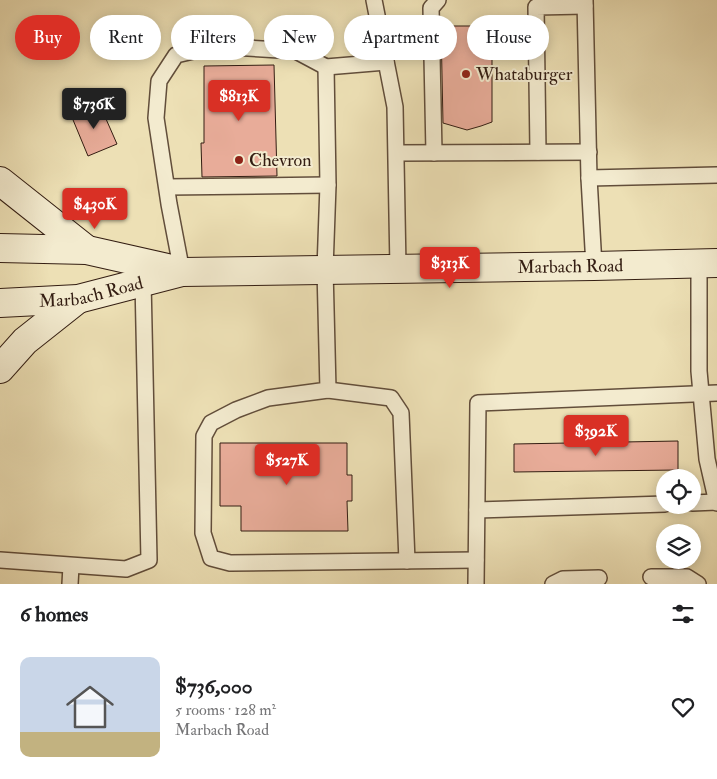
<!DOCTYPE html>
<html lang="en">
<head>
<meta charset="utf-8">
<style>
  :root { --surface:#fff; --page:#f6f6f6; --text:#202124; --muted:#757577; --line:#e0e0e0; --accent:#d93025 }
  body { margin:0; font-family:"IM FELL Double Pica",serif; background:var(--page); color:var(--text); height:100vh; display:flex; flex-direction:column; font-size:19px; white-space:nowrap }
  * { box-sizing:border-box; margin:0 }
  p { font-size:16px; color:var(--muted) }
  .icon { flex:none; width:28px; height:28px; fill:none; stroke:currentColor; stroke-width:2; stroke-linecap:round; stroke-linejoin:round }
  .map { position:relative; height:584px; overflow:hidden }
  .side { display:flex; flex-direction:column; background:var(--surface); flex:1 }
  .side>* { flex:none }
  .banner { position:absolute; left:15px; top:15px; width:688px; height:45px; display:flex; gap:10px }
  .controls { position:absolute; left:656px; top:469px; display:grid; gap:10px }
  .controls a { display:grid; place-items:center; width:45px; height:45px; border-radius:50%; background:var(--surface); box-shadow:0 2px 12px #0003; font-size:25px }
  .price { position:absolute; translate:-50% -42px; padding:0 11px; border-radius:5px; background:var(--accent); color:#fff; font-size:16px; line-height:32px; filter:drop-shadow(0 1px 2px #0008) }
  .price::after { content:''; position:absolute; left:50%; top:30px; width:15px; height:11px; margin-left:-8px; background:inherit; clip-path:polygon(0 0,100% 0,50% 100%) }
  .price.on { background:#222; color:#fff }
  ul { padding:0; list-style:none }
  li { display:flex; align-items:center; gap:15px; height:125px; padding:0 20px }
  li+li { border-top:1px solid var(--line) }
  li span { display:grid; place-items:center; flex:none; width:140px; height:100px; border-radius:10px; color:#555 }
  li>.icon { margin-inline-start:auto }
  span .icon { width:60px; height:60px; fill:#fffc; stroke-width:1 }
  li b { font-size:21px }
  h2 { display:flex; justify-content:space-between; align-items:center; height:60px; padding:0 20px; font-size:21px }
  .chip { padding:0 18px; border-radius:22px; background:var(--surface); box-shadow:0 2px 12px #0003; font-size:18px; line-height:45px }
  .chip.on { background:var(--accent); color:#fff }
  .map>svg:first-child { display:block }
  .building { fill:#e8ac99; stroke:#331d12 }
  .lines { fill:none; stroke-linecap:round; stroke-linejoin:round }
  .service-casing { stroke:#624e3b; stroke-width:18 }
  .secondary-casing { stroke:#331d12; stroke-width:30 }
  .service { stroke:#f3ebcf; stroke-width:15 }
  .secondary { stroke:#f3ebcf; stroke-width:28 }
  .poi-dot { fill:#8f2418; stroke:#f3ebcf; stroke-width:2 }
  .labels { text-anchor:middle; stroke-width:4; stroke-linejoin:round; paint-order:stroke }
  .poi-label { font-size:18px; fill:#331d12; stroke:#f3ebcf; text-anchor:start }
  .street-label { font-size:18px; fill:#331d12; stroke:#f3ebcf }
</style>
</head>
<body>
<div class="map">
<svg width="717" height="584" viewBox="0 0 717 584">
  <rect width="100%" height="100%" fill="#ede0b5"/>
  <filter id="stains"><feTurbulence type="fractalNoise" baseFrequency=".004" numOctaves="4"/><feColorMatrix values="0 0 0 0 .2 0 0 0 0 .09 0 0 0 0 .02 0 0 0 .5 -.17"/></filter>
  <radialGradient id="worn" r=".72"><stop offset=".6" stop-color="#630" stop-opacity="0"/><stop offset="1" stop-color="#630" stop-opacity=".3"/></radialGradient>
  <!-- building -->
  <g class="building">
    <path d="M441 26H492V122L481 126 467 130 443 123Z"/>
    <path d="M274 65 277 176 202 177 201 143H204V66Z"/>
    <path d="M99 103 117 144 88 156 71 115Z"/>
    <path d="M678 441V470L514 472V444Z"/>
    <path d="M220 443H347V475H352V501H347L348 531H241V506H220Z"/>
  </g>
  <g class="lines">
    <!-- service casing -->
    <g class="service-casing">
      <g id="service">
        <path d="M374 0 395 107 398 268"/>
        <path d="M585 0 589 178 594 266"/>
        <path d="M326 67 328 185 325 269 328 390 268 398 236 410 211 423 204 436 203 533 211 558 230 563 476 560"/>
        <path d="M538 152 536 7 585 6"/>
        <path d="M397 153 589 152"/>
        <path d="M434 153 431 8 438 0"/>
        <path d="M589 178 717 175"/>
        <path d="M167 187 328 185"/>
        <path d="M699 263V371L707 459 717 503"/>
        <path d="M182 272 169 204 156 118 159 81 176 55 215 46 296 51 326 67 386 62"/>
        <path d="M328 390 391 398 401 413 407 561"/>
        <path d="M692 503 717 502"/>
        <path d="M477 510 665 504"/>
        <path d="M0 560 126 569 149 560 143 281"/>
        <path d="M651 577H687L698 584"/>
        <path d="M70 584 71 566"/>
        <path d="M476 584 478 403 717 393"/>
        <path d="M553 584 563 579 599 578"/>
      </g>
    </g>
    <!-- secondary casing -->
    <g class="secondary-casing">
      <g id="secondary">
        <path d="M0 181 87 250"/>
        <path d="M0 248 87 250 176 270"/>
        <path id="s1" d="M0 303 78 299 182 272 594 266 717 263"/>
        <path d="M0 369 25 341 78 299"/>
      </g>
    </g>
    <!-- service -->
    <use href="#service" class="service"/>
    <!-- secondary -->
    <use href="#secondary" class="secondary"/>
  </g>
  <!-- markers -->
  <g class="poi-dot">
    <circle cx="466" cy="74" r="5"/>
    <circle cx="239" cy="160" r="5"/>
  </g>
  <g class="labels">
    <!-- poi labels -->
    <g class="poi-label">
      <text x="476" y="80">Whataburger</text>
      <text x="249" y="166">Chevron</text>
    </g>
    <!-- street labels -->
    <g class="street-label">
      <text dy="6" stroke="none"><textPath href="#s1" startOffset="574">Marbach Road</textPath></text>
      <text dy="6" stroke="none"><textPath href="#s1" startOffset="92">Marbach Road</textPath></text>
    </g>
  </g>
  <rect width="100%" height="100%" filter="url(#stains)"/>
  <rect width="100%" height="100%" fill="url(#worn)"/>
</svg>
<div class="controls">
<a><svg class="icon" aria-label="locate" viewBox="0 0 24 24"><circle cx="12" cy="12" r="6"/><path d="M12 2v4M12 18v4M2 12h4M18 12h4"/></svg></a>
<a><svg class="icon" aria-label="layers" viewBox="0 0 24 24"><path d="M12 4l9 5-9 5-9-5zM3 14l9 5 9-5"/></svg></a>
</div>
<b class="price" style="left:239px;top:122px">$813K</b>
<b class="price on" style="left:94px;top:130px">$736K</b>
<b class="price" style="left:95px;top:230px">$430K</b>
<b class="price" style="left:450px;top:289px">$313K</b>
<b class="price" style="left:596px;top:457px">$392K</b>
<b class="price" style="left:287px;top:486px">$527K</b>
<div class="banner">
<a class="chip on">Buy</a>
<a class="chip">Rent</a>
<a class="chip">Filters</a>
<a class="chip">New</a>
<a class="chip">Apartment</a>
<a class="chip">House</a>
</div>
</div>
<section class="side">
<h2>6 homes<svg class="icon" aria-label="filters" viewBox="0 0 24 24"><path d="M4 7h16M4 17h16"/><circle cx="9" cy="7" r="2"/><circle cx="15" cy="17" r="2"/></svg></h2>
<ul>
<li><span style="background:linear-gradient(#c9d6e8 75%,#c2b280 0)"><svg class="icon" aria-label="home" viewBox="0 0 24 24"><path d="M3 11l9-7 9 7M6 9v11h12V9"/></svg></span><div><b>$736,000</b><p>5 rooms · 128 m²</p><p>Marbach Road</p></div><svg class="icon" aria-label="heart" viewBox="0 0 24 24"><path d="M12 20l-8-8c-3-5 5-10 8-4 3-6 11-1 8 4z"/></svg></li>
</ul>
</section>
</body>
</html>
